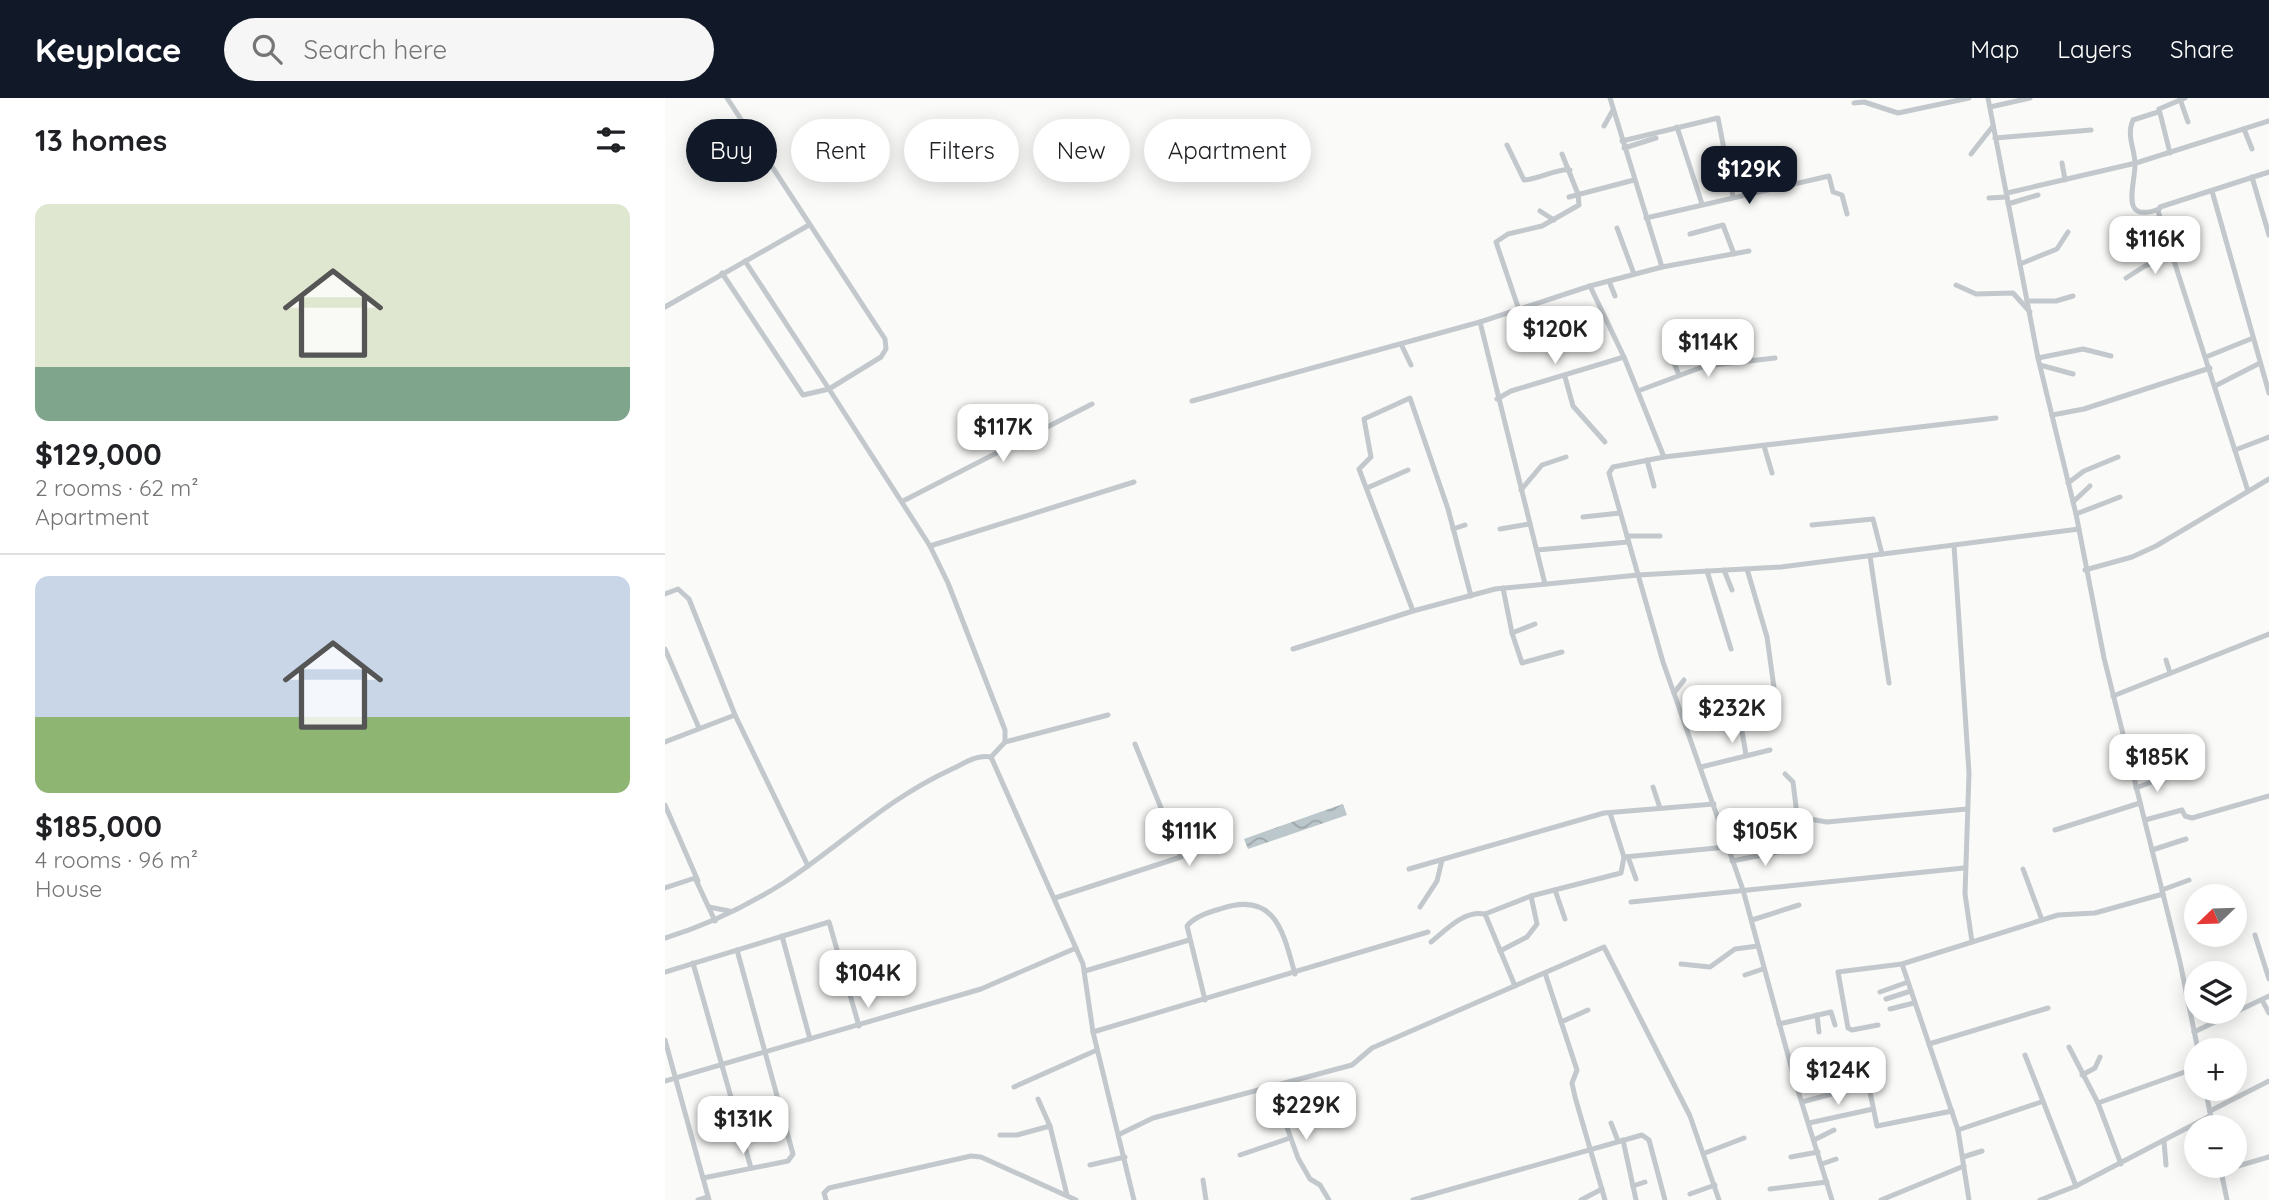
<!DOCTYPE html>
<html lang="en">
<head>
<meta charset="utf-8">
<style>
  :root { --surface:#fff; --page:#f6f6f6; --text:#202124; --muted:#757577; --line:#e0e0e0; --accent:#111827 }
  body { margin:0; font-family:Quicksand,sans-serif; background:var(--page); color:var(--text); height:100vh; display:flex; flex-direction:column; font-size:26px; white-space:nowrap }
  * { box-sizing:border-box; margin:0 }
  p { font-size:23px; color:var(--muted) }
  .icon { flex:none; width:38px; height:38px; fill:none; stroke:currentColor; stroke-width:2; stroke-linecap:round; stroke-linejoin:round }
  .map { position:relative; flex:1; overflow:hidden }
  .drawer { display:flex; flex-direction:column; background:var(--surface); width:665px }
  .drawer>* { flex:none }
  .guide { position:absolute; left:21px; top:21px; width:665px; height:63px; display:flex; gap:14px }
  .needle { width:46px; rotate:247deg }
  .buttons { position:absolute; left:1519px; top:786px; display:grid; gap:14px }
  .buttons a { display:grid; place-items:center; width:63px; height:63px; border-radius:50%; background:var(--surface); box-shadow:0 4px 18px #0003; font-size:35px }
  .price { position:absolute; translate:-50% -60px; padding:0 16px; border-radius:14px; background:#fff; color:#222; font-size:23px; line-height:46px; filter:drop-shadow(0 2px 4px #0008) }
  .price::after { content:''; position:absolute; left:50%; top:42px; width:21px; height:16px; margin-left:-10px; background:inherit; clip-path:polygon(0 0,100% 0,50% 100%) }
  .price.current { background:var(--accent); color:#fff }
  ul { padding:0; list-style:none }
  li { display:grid; align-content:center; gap:14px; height:371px; padding:0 35px }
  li+li { border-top:2px solid var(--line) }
  li span { display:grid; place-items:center; height:217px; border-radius:14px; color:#555 }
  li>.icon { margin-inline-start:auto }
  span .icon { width:126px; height:126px; fill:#fffc; stroke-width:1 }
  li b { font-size:30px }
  h2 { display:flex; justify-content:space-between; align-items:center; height:84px; padding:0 35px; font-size:30px }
  .tag { padding:0 24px; border-radius:32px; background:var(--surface); box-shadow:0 4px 18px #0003; font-size:24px; line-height:63px }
  .tag.current { background:var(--accent); color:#fff }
  header { display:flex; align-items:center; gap:42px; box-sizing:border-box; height:98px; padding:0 35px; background:var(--accent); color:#fff }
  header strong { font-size:33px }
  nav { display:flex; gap:38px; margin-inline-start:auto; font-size:24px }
  .search { width:490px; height:63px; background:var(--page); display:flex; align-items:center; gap:18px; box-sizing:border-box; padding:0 24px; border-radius:38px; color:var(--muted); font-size:26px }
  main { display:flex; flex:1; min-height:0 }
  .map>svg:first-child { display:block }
  .water { fill:url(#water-waves) }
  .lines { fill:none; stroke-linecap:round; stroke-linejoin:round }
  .street { stroke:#c3c8cc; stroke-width:5 }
</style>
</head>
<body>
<header>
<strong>Keyplace</strong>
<div class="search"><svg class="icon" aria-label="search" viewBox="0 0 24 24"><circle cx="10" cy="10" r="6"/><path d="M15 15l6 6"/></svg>Search here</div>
<nav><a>Map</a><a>Layers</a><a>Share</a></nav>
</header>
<main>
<section class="drawer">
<h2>13 homes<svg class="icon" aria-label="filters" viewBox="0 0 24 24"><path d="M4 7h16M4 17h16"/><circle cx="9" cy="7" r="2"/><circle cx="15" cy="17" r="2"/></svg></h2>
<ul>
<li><span style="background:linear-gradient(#dfe7d0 75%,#7fa58c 0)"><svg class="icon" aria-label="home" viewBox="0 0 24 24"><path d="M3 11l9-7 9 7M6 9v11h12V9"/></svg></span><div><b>$129,000</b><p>2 rooms · 62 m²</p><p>Apartment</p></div></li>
<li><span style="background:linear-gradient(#c9d6e8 65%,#8fb573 0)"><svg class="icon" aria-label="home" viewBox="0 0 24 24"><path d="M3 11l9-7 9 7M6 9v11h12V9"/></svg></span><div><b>$185,000</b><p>4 rooms · 96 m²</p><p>House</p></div></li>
</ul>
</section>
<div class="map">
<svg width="1604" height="1102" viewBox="0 0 1604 1102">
  <defs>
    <pattern id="water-waves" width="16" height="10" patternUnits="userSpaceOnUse" patternTransform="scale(1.75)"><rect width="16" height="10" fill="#bbc7cb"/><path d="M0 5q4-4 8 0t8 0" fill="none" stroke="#9ca6aa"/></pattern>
  </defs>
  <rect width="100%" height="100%" fill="#fafaf8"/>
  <!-- water -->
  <path class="water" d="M678 706 682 717 583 751 579 741Z"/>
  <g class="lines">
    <!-- street -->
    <g class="street">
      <path d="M62 0 220 241 221 251 216 259 164 291 265 448 283 485 340 632V644L326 659"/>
      <path d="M945 0 997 169 925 188 959 259 999 359 948 369 944 375 998 564 1078 792 1130 983 1167 1102"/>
      <path d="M1323 0 1373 260 1411 416 1439 560 1515 864 1533 952"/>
      <path d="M1515 1 1523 24"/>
      <path d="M1189 5 1199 4 1233 15 1304 0"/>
      <path d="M1325 9 1365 0"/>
      <path d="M1493 14 1468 22C1461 38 1470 51 1470 66 1470 88 1454 126 1494 111"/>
      <path d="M939 28 948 12"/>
      <path d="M1012 29 1037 106"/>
      <path d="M1579 31 1587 51"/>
      <path d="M1330 40 1426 32"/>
      <path d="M957 43 1053 20 1068 98"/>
      <path d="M842 47 859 82C876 81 892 70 905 72"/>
      <path d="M959 50 991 40"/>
      <path d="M1505 55 1494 11 1520 0"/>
      <path d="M1306 56 1328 28"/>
      <path d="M1397 65 1400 82"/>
      <path d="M1587 79 1604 137"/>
      <path d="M1547 93 1604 295"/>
      <path d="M1342 95 1471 65 1604 23"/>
      <path d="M904 99 969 82"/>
      <path d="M1324 100 1342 99"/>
      <path d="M1343 106 1373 97"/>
      <path d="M875 113 889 122"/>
      <path d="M981 120 1164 78 1168 94 1177 97 1182 116"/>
      <path d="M952 130 969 176"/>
      <path d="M1025 136 1058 127 1069 156"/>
      <path d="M1355 166 1392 151 1403 134"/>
      <path d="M997 169 1084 153"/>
      <path d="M57 175 138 297 164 291 80 163"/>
      <path d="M1461 180 1480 168 1508 157"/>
      <path d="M944 183 950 198"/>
      <path d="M1291 187 1311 196 1348 195 1365 214"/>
      <path d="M1362 203H1391L1408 198"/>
      <path d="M0 209 144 127"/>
      <path d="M854 212 831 144 843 136 877 128 914 107 913 96 897 56"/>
      <path d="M815 224 880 486"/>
      <path d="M736 246 746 267"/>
      <path d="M1003 251 1014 277"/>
      <path d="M1541 259 1588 240"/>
      <path d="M1373 260 1418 251 1446 258"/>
      <path d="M1375 267 1408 276"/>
      <path d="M900 279 908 308 940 344"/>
      <path d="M1550 288 1595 265"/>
      <path d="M973 293 1040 268 1110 260"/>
      <path d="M832 301 846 293 959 259"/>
      <path d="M527 303 815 224 925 188"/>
      <path d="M1387 317 1419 311 1545 270"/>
      <path d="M1099 348 1107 375"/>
      <path d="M1570 352 1604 339"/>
      <path d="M999 359 1331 320"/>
      <path d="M982 362 989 388"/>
      <path d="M1403 385 1419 373 1453 359"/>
      <path d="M702 390 743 372"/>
      <path d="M856 392 877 367 901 359"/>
      <path d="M1583 393 1493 113 1495 109 1604 74"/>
      <path d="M238 403 427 306"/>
      <path d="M1408 404 1425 388"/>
      <path d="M1411 416 1455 399"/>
      <path d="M918 419 955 415"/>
      <path d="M1147 427 1208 421 1217 456"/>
      <path d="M788 431 800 427"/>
      <path d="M835 431 864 426"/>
      <path d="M962 438H995"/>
      <path d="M1289 447 1304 675 1300 796 1307 844"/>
      <path d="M265 448 469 384"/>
      <path d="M872 452 963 444"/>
      <path d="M1205 458 1224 585"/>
      <path d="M1082 471 1102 539 1111 604"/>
      <path d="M1059 472 1067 492"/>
      <path d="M1420 472 1467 459 1491 448 1604 381"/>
      <path d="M1042 473 1066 551"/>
      <path d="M838 490 847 535 857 565 897 554"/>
      <path d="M0 496 13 491 24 501 70 617"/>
      <path d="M748 513 694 371 706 359 699 321 745 300 783 411 806 498"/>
      <path d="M847 535 870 526"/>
      <path d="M0 551 34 630"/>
      <path d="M628 551 748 513 830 491 973 477 1116 469 1414 431"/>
      <path d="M1501 562 1505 575"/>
      <path d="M1009 595 1019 582"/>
      <path d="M1448 598 1604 536"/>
      <path d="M1075 621 1081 657"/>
      <path d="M0 644 70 617 143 768"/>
      <path d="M340 644 443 617"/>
      <path d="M1461 652 1484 644"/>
      <path d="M326 659 418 866 428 934 469 1102"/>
      <path d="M1036 669 1105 652"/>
      <path d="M1120 676 1128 684 1132 717"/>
      <path d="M988 689 995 710"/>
      <path d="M1471 690 1504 677"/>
      <path d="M0 707 33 783"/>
      <path d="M1480 722 1517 712 1520 718 1527 720 1604 698"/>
      <path d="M1390 732 1475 705"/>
      <path d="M1057 735 1121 717 1162 724 1302 711"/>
      <path d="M1487 752 1521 741"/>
      <path d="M959 759 1062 749"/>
      <path d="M963 759 971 781"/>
      <path d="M1067 763 1127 751"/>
      <path d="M744 771 939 715 1049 706"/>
      <path d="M1358 771 1377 822"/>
      <path d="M0 790 30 780 50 823"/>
      <path d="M890 792 900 821"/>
      <path d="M1497 792 1524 782"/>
      <path d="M390 800 516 759 470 646"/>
      <path d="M966 804 1299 770"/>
      <path d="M44 809 64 813"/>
      <path d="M755 809 772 783 777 762"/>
      <path d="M1087 822 1134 807"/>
      <path d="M1590 837 1604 881"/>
      <path d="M117 838 145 941"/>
      <path d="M0 840C43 827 82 808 120 784 179 745 220 702 287 671 300 665 312 656 326 659"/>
      <path d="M766 844C781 832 799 812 820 816"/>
      <path d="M835 853 862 839 872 826 866 798"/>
      <path d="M28 865 86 1070"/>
      <path d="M1016 866 1045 869 1070 851 1093 848"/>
      <path d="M1237 866 1293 1032 1304 1102"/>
      <path d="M420 873 524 842"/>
      <path d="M0 874 164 824 194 928"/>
      <path d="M880 875 912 972 907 985 910 999 940 1102"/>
      <path d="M1080 877 1098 871"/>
      <path d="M850 888 820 816 866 798 956 775 959 759 945 715"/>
      <path d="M1215 894 1243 884"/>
      <path d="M1221 901 1246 893"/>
      <path d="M540 902 522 828C529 819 544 814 555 811 610 792 618 833 630 876"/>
      <path d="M1597 902 1604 915"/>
      <path d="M1225 911 1249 905"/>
      <path d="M1152 917 1154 934"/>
      <path d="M896 924 923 912"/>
      <path d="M1114 926 1166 914 1170 927"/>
      <path d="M1213 927 1187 932 1183 930 1173 874 1237 866 1393 817 1430 815 1498 796"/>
      <path d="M428 934 763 834"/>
      <path d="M1529 934 1604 898"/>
      <path d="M0 942 44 1102"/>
      <path d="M1264 946 1383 910"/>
      <path d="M1404 949 1433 1005 1456 1066"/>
      <path d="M1360 957 1411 1088"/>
      <path d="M1200 970 1212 1028 1287 1013"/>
      <path d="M1127 972 1170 961"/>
      <path d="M1417 977 1430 970 1435 959"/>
      <path d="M0 983 316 891 411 850"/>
      <path d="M349 989 432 952"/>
      <path d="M608 990 633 1060 645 1081 655 1087 664 1102"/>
      <path d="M1540 990 1548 1029"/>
      <path d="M373 1001 385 1028 402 1097"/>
      <path d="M1137 1004 1203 986"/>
      <path d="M1433 1005 1531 970"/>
      <path d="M1545 1013 1604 983"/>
      <path d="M946 1025 953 1043"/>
      <path d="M1144 1025 1208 1011"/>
      <path d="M1293 1032 1376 1004"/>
      <path d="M455 1036 488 1020 687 967 707 950 939 849 1025 1018 1054 1102"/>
      <path d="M335 1037H352L385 1028"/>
      <path d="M958 1042 971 1102"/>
      <path d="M1149 1042 1169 1032"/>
      <path d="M1499 1043 1501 1067"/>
      <path d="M1040 1055 1079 1040"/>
      <path d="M575 1057 625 1040"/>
      <path d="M1126 1059 1153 1054"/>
      <path d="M1298 1059 1317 1053"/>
      <path d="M1157 1066 1171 1061"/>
      <path d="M425 1067 460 1059"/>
      <path d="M1555 1068 1562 1102"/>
      <path d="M1556 1073 1604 1059"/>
      <path d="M38 1080 123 1063 128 1056 72 852"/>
      <path d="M538 1082 541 1102"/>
      <path d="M968 1088 980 1084"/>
      <path d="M1105 1091 1162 1084"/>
      <path d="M1025 1096 1050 1087"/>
      <path d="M33 1102 43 1099"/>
      <path d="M161 1102 159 1095 164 1090 306 1058 316 1059 411 1102"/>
      <path d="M748 1102 977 1037 984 1042 1000 1102"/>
      <path d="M916 1102 937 1091"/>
      <path d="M1216 1102 1299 1068"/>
      <path d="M1375 1102 1411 1088 1545 1018"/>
    </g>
  </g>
</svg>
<div class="buttons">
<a><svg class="needle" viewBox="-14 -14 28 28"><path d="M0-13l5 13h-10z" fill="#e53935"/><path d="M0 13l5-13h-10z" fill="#757577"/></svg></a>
<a><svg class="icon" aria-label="layers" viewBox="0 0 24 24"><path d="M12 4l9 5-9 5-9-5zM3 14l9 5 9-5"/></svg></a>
<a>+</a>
<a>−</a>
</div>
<b class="price current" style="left:1084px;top:108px">$129K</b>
<b class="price" style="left:1490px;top:178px">$116K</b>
<b class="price" style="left:890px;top:268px">$120K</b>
<b class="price" style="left:1043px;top:281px">$114K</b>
<b class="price" style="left:338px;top:366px">$117K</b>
<b class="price" style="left:1067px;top:647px">$232K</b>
<b class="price" style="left:1492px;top:696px">$185K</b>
<b class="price" style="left:524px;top:770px">$111K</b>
<b class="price" style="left:1100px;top:770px">$105K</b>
<b class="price" style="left:203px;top:912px">$104K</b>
<b class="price" style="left:1173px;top:1009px">$124K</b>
<b class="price" style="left:641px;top:1044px">$229K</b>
<b class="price" style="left:78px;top:1058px">$131K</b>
<div class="guide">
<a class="tag current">Buy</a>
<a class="tag">Rent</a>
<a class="tag">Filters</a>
<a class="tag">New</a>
<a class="tag">Apartment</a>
</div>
</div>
</main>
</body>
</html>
